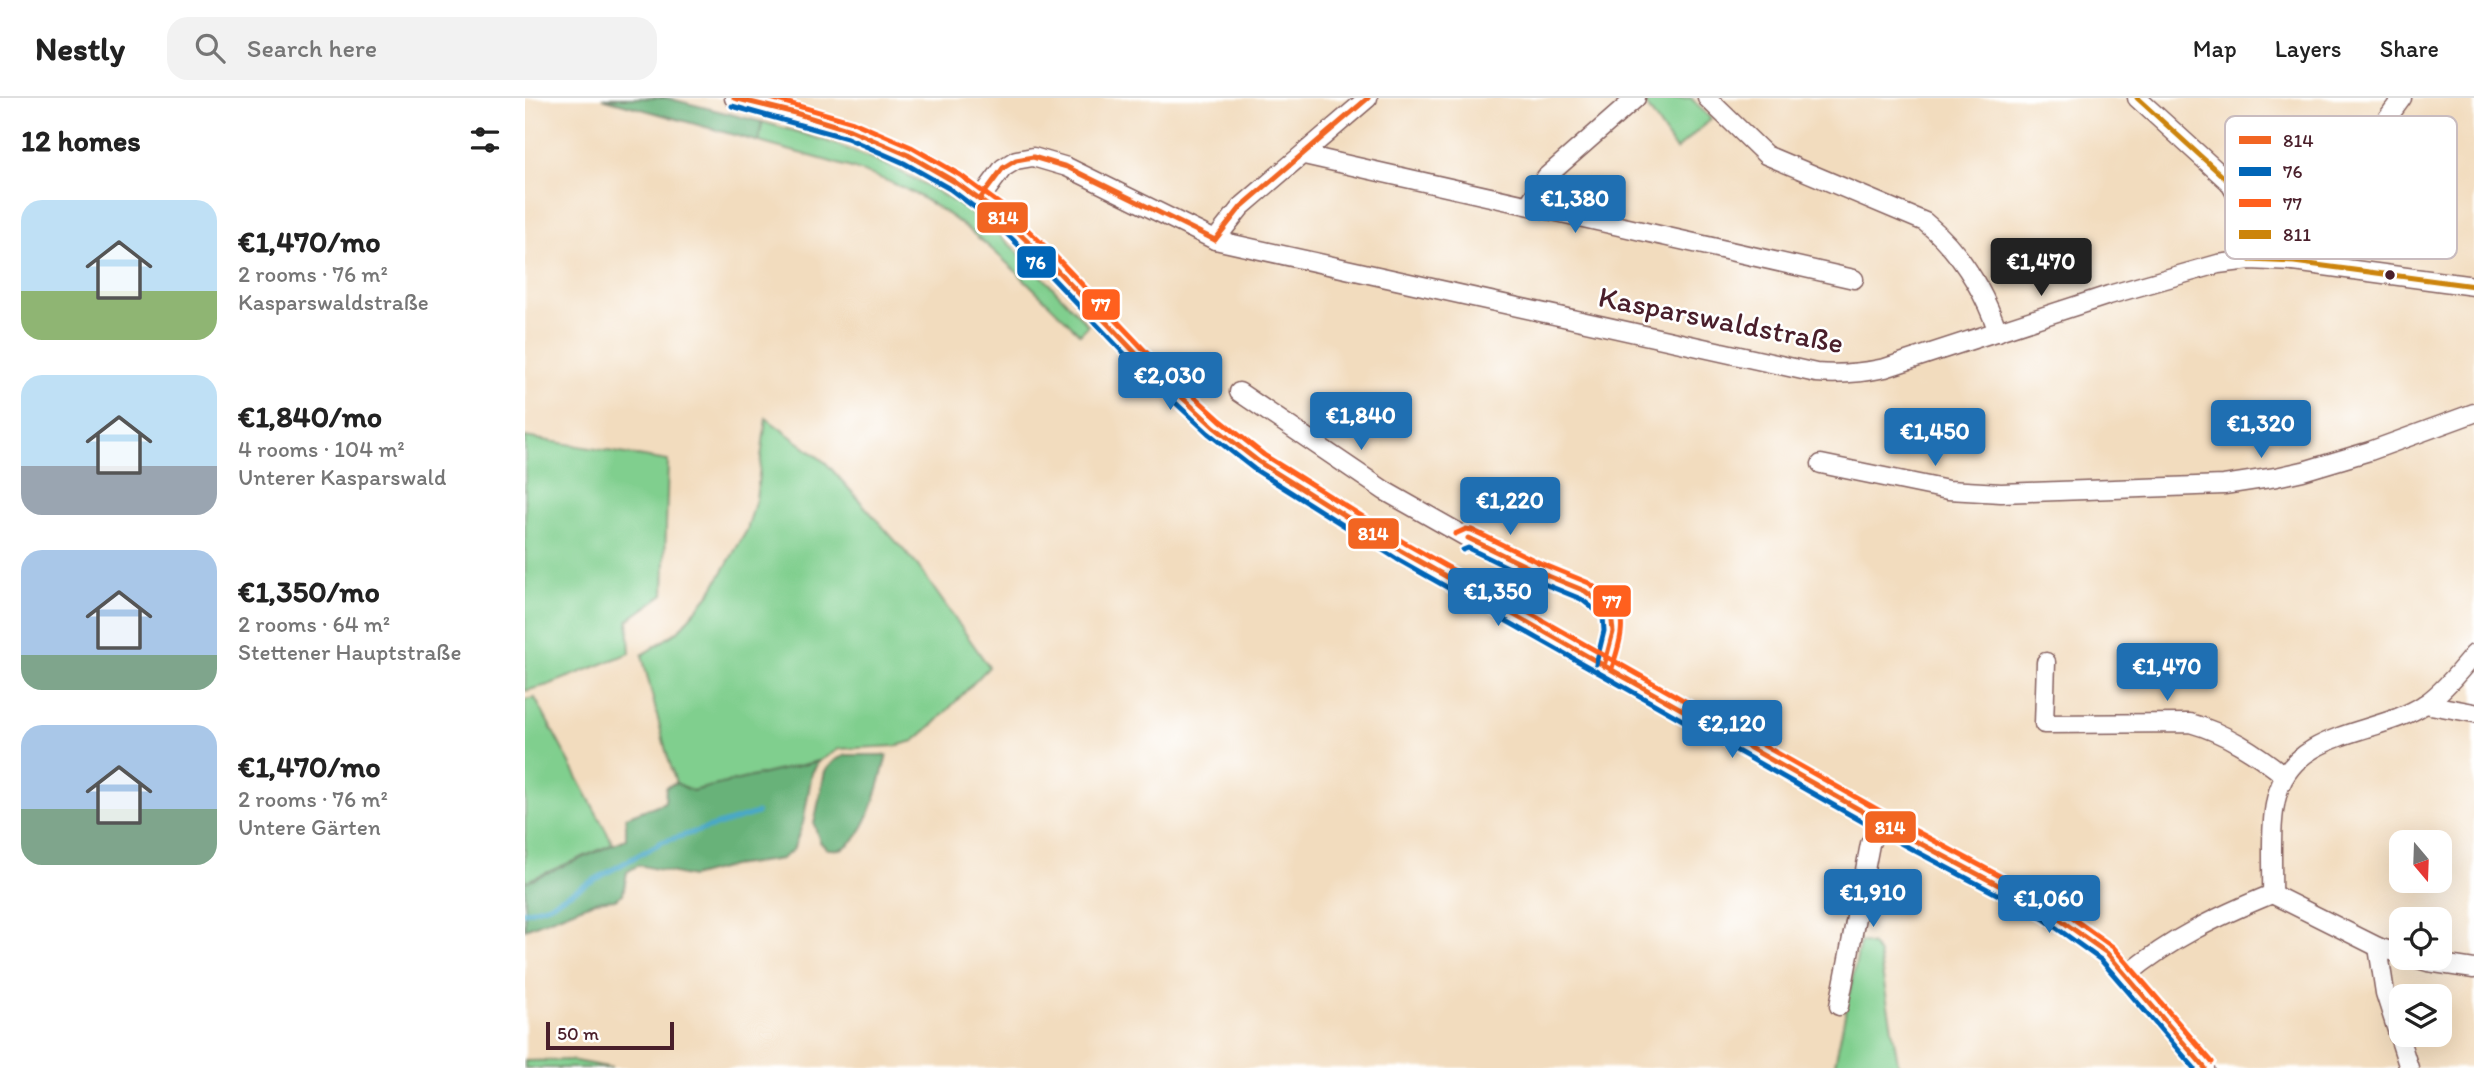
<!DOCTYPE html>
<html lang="en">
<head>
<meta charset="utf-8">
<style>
  :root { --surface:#fff; --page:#f2f2f2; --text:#222; --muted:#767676; --line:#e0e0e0; --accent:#1f6fb2 }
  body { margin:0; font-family:Itim,sans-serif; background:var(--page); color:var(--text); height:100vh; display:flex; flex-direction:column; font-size:26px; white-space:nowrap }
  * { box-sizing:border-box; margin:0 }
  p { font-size:23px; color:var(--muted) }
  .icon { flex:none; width:38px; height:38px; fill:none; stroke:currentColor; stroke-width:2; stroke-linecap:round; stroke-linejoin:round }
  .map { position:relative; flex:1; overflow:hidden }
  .sheet { display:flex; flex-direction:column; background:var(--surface); width:525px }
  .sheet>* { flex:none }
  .needle { width:46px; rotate:161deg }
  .fabs { position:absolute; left:1864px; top:732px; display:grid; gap:14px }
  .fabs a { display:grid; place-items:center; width:63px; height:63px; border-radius:14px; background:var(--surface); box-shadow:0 7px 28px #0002; font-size:35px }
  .scale { position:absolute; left:21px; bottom:18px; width:128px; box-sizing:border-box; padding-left:7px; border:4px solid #4a1f2b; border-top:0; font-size:19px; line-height:24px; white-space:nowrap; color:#4a1f2b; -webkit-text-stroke:5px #fff; paint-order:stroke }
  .price { position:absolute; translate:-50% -60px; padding:0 16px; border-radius:7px; background:var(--accent); color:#fff; font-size:23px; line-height:46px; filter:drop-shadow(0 2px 4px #0008) }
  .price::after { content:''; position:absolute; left:50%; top:42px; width:21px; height:16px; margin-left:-10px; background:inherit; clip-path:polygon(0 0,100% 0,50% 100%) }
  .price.on { background:#222; color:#fff }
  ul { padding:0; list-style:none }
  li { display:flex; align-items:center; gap:21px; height:175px; padding:0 21px }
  li span { display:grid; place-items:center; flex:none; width:196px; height:140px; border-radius:21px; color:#555 }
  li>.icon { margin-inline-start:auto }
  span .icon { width:84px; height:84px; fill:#fffc; stroke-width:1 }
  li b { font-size:30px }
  h2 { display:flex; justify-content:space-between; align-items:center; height:84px; padding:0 21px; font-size:30px }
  header { display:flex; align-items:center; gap:42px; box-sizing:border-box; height:98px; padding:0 35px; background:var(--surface); border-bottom:2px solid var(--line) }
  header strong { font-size:33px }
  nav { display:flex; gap:38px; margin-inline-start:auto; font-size:24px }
  .search { width:490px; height:63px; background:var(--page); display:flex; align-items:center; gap:18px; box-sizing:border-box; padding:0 24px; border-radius:21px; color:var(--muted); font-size:26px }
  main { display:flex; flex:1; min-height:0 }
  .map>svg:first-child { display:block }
  .green { fill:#80cf8e; stroke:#65775c; stroke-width:2 }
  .forest { fill:#68b279; stroke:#596852; stroke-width:2 }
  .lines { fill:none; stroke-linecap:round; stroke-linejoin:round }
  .stream { stroke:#49a8c8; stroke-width:5 }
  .minor-casing { stroke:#85615e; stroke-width:21 }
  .minor { stroke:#fff; stroke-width:18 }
  .bus-1-casing { stroke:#fff; stroke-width:10 }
  .bus-2-casing { stroke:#fff; stroke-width:10 }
  .bus-3-casing { stroke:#fff; stroke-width:10 }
  .bus-4-casing { stroke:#fff; stroke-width:10 }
  .bus-1 { stroke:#f26522; stroke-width:5 }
  .bus-2 { stroke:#0065b7; stroke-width:5 }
  .bus-3 { stroke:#ff601e; stroke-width:5 }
  .bus-4 { stroke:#cc840b; stroke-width:5 }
  .bus-dot { fill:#4a1f2b; stroke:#fff; stroke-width:2.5 }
  .labels { text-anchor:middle; stroke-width:5; stroke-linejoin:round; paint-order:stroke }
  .street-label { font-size:30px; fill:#4a1f2b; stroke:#fff }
  .key { fill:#fff; stroke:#c9bcbf; stroke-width:2 }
  .key-label { font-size:19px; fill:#4a1f2b }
  .line-badge { stroke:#fff; stroke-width:2.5 }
  .badge-label { font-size:19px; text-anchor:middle; font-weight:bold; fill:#fff }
</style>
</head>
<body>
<header>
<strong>Nestly</strong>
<div class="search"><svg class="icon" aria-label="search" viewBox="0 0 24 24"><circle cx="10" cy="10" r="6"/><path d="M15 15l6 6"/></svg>Search here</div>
<nav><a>Map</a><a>Layers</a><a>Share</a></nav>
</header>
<main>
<section class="sheet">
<h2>12 homes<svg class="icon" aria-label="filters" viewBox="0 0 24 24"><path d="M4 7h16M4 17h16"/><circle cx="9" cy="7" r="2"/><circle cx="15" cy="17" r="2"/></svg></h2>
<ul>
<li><span style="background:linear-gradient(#bfe0f5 65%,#8fb573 0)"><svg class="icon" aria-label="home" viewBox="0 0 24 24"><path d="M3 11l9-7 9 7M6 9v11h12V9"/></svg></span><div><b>€1,470/mo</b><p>2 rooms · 76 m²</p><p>Kasparswaldstraße</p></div></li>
<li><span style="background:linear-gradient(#bfe0f5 65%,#9aa5b1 0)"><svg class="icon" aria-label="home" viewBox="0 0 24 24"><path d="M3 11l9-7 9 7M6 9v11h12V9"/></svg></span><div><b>€1,840/mo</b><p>4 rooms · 104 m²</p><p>Unterer Kasparswald</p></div></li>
<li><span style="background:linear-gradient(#a9c7e8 75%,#7fa58c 0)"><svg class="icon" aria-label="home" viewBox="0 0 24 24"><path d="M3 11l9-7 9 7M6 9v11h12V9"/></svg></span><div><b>€1,350/mo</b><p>2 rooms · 64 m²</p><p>Stettener Hauptstraße</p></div></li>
<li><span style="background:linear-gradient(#a9c7e8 60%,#7fa58c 0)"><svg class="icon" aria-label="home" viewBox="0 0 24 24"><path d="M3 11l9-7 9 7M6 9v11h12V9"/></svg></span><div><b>€1,470/mo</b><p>2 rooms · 76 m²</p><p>Untere Gärten</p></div></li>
</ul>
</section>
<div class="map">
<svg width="1949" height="970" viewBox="0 0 1949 970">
  <rect width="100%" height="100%" fill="#fff"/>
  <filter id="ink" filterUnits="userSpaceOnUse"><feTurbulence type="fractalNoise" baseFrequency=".0143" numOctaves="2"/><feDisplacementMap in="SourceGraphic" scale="14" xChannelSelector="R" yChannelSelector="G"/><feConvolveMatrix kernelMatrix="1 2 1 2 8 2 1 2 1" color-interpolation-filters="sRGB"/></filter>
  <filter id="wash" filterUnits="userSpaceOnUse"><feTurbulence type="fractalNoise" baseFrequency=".00686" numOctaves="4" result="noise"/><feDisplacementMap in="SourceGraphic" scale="28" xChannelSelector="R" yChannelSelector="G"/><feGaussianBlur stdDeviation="1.57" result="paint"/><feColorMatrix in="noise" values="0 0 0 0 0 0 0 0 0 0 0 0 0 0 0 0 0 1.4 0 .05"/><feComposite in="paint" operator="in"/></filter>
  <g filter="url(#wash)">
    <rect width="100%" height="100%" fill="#f2dcbe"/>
    <!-- green -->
    <g class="green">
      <path d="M1125 0H1166L1186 21 1151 52 1119 4Z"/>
      <path d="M237 24C315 44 390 73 455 122 495 152 529 191 563 227L555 236C504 187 454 131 392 97 344 71 286 59 234 44Z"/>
      <path d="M241 320 301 365 393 468 464 569 410 625 389 643 370 648 314 651 294 663 167 693 151 685 141 653 117 557 153 533 184 497 222 432 231 401Z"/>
      <path d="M0 339 143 363 139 496 103 522 105 555 23 587 0 593Z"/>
      <path d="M10 600 88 746 0 784V602Z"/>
      <path d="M1335 844 1347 847 1354 857 1374 970H1309Z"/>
      <path d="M45 962 87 970H0V963Z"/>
    </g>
    <!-- forest -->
    <g class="forest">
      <path d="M77 0H142L237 24 234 44Z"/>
      <path d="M321 657H362C355 683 344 737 318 750 314 752 306 751 302 751L295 744 289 726 300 673 310 662Z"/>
      <path d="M294 663 287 675 278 725 268 752 256 761 207 768 166 779 114 767 102 774 98 796 90 801 71 803 0 831V784L101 741V719L140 704 141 689 151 685 167 693Z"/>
    </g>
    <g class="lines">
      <!-- stream -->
      <path class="stream" d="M0 814 24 807 137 744 232 715"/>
    </g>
  </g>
  <g filter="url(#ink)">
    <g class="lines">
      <!-- minor casing -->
      <g class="minor-casing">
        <g id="minor">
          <path d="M209 0 270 15 325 32 383 57 430 84 474 116 523 163 618 263 689 329 734 364 876 453 1383 739 1524 814 1582 855 1680 970"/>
          <path d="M1182 0 1241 57 1400 124C1435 153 1458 191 1473 234"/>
          <path d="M1612 0 1704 84C1720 109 1724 133 1725 162"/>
          <path d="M779 57 1329 181"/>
          <path d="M455 101 478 70 491 62 508 59 542 69 690 142 1291 275C1316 277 1337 275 1360 270L1584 197 1693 166 1725 162 1769 164 1949 188"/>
          <path d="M1003 107 1021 79 1111 0"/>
          <path d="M690 142 716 109 843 0"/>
          <path d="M1769 164C1795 104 1839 53 1877 0"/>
          <path d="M714 294 860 393 943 440 1011 473 1060 493 1086 513 1088 534 1079 568"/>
          <path d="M1296 366 1423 392 1476 395 1699 387 1751 379 1778 373 1845 353 1949 315"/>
          <path d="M1521 564 1519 626 1665 625C1701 635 1731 655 1760 678"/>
          <path d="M1900 606 1949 615"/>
          <path d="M1747 796 1853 849 1876 856"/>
          <path d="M1853 849 1860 895 1884 970"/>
          <path d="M1886 859 1903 864 1949 871"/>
          <path d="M1602 877C1647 840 1693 818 1747 796 1748 765 1744 723 1753 694 1772 631 1855 637 1900 606 1917 595 1936 572 1949 556"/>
          <path d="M1314 908 1345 746 1355 722"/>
        </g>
      </g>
      <!-- minor -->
      <use href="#minor" class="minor"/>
      <!-- bus-1 casing -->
      <g class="bus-1-casing">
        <g id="bus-1">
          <path d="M209 0 270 15 325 32 383 57 430 84 474 116 523 163 618 263 689 329 734 364 876 453 1383 739 1524 814 1582 855 1680 970"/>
          <path d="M455 101 478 70 491 62 508 59 542 69 690 142"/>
          <path d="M690 142 716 109 843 0"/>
          <path d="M943 440 1011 473 1060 493 1086 513 1088 534 1079 568"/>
        </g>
      </g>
      <!-- bus-2 casing -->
      <g class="bus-2-casing">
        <g id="bus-2">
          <path d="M207 8 322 40 379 65 425 91 468 123 517 169 612 269 683 335 729 371 872 461 1379 747 1519 821 1576 862 1669 970"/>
          <path d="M938 452 943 450 1007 481 1056 501 1078 518 1079 533 1071 566"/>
        </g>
      </g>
      <!-- bus-3 casing -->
      <g class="bus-3-casing">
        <g id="bus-3">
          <path d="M246 0 328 24 386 49 435 77 480 110 529 157 624 257 695 322 739 357 880 445 1387 731 1529 807 1588 849 1687 964"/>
          <path d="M930 436 941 431 947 432 1015 465 1064 485 1092 507C1102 527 1093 550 1087 570"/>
        </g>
      </g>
      <!-- bus-4 casing -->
      <g class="bus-4-casing">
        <g id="bus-4">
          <path d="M1612 0 1704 84 1720 122 1725 162"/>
          <path d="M1725 162 1769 164 1949 188"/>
        </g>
      </g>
      <!-- bus-1 -->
      <use href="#bus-1" class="bus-1"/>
      <!-- bus-2 -->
      <use href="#bus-2" class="bus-2"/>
      <!-- bus-3 -->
      <use href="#bus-3" class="bus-3"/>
      <!-- bus-4 -->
      <use href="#bus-4" class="bus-4"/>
    </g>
  </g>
  <!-- markers -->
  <circle class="bus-dot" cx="1865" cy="177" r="6"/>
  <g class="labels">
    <!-- street labels -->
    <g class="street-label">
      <text transform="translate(1196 222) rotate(11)" y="10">Kasparswaldstraße</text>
    </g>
  </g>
  <!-- legend -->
  <rect x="1700" y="18" width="232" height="143" rx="10" class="key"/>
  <rect x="1714" y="38" width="32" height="8" fill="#f26522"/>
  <rect x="1714" y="69" width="32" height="9" fill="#0065b7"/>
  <rect x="1714" y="101" width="32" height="8" fill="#ff601e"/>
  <rect x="1714" y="132" width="32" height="9" fill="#cc840b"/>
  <g class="key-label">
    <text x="1758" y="49">814</text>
    <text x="1758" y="80">76</text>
    <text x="1758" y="112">77</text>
    <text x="1758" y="143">811</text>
  </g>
  <g class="line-badge">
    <rect x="451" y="103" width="53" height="33" rx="7" fill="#f26522"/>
    <rect x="491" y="147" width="41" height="34" rx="7" fill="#0065b7"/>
    <rect x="556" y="190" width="40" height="33" rx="7" fill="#ff601e"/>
    <rect x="822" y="419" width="53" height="33" rx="7" fill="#f26522"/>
    <rect x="1067" y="486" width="40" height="34" rx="7" fill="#ff601e"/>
    <rect x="1339" y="712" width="53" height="34" rx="7" fill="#f26522"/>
  </g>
  <g class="badge-label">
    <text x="478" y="126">814</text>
    <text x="511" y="171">76</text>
    <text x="576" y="213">77</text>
    <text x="848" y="442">814</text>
    <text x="1087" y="510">77</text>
    <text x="1365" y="736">814</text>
  </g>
</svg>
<div class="fabs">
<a><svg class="needle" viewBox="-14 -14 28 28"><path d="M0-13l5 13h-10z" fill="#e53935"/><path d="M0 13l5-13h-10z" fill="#767676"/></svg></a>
<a><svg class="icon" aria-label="locate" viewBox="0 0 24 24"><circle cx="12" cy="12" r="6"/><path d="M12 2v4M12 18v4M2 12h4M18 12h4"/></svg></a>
<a><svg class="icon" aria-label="layers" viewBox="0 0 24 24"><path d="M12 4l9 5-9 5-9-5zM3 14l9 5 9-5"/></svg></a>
</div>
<div class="scale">50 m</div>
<b class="price" style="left:1050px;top:137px">€1,380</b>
<b class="price on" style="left:1516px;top:200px">€1,470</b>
<b class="price" style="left:645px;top:314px">€2,030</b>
<b class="price" style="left:836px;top:354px">€1,840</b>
<b class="price" style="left:1736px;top:362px">€1,320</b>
<b class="price" style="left:1410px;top:370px">€1,450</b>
<b class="price" style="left:985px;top:439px">€1,220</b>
<b class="price" style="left:973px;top:530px">€1,350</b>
<b class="price" style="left:1642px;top:605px">€1,470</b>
<b class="price" style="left:1207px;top:662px">€2,120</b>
<b class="price" style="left:1348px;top:831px">€1,910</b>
<b class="price" style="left:1524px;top:837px">€1,060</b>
</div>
</main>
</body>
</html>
